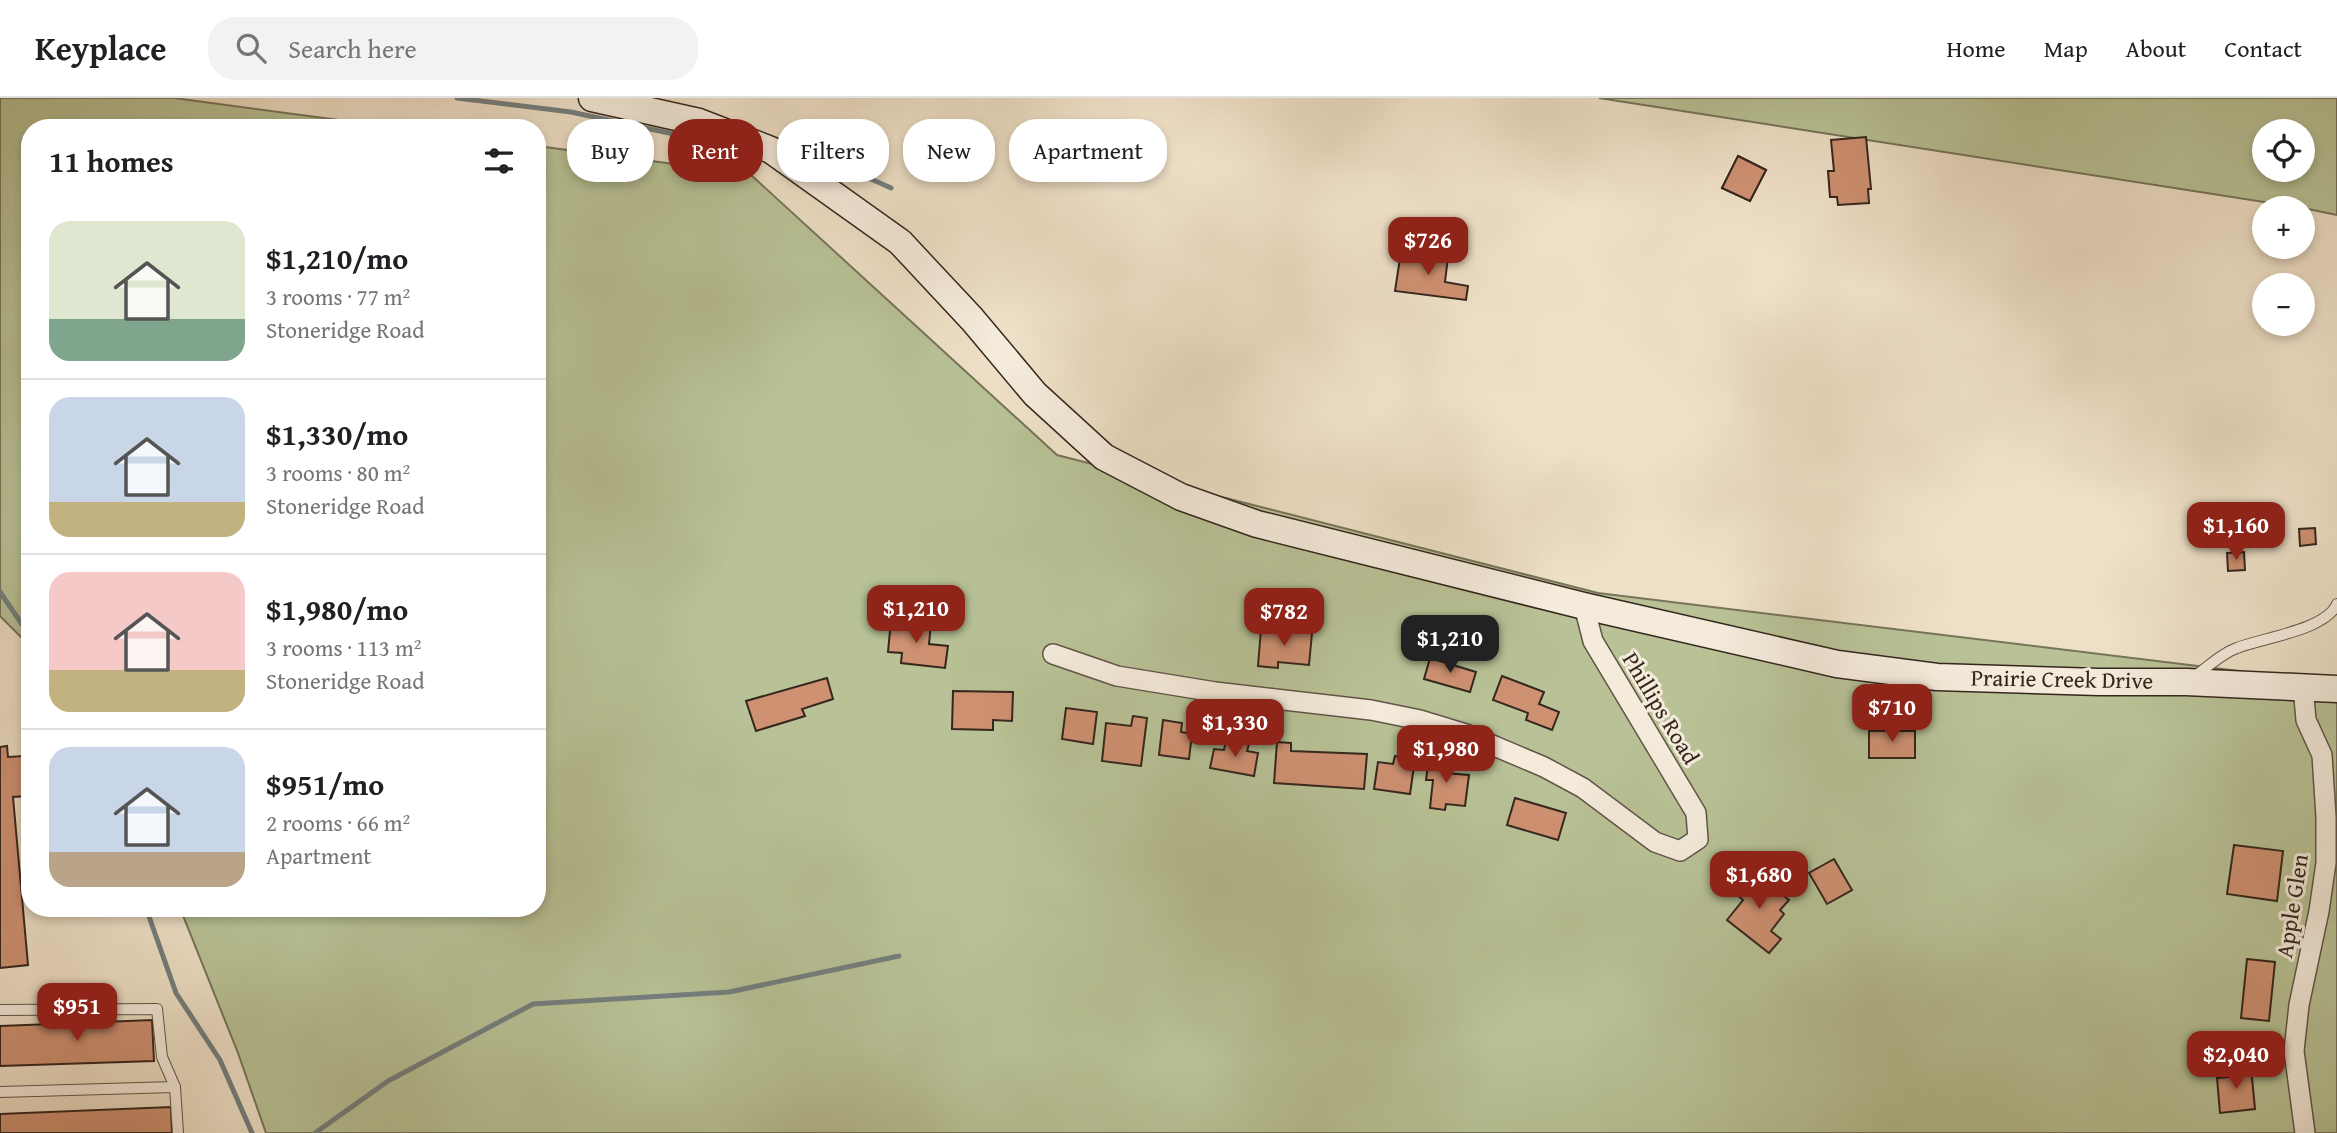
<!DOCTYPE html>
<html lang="en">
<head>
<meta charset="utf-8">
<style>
  :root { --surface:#fff; --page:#f2f2f2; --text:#202124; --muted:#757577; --line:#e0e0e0; --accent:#8f2418 }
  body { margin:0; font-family:"Gentium Book Plus",serif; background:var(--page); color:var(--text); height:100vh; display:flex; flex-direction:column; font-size:26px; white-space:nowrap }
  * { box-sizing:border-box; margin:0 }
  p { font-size:23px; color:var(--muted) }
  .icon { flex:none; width:38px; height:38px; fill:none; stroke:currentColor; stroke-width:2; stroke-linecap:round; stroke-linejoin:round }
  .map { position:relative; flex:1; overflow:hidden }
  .details { position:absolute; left:21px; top:21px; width:525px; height:798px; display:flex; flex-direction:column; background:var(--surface); border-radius:28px; box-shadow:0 4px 10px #0003 }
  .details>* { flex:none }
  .hud { position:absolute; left:567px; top:21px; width:665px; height:63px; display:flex; gap:14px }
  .tools { position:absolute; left:2252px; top:21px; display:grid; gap:14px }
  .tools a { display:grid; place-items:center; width:63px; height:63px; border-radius:50%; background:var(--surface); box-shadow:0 4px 10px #0003; font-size:35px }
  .price { position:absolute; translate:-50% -60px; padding:0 16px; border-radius:14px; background:var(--accent); color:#fff; font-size:23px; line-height:46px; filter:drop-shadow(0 2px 4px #0008) }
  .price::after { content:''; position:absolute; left:50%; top:42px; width:21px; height:16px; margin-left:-10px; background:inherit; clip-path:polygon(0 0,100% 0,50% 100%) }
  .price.selected { background:#222; color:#fff }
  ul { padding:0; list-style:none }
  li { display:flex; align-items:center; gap:21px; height:175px; padding:0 28px }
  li+li { border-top:2px solid var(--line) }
  li span { display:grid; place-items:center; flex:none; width:196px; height:140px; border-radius:21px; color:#555 }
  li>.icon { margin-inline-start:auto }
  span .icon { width:84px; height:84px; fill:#fffc; stroke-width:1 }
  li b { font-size:30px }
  h2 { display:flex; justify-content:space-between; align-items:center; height:84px; padding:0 28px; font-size:30px }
  .pill { padding:0 24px; border-radius:28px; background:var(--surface); box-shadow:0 4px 10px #0003; font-size:24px; line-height:63px }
  .pill.selected { background:var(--accent); color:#fff }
  header { display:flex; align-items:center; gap:42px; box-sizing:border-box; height:98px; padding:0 35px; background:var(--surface); border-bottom:2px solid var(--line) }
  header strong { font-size:33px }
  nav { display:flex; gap:38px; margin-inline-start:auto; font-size:24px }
  .search { width:490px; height:63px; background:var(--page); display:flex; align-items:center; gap:18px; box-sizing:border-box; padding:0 24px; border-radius:28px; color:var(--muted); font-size:26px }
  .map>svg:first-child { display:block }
  .green { fill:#b8c296; stroke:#76745a; stroke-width:2; fill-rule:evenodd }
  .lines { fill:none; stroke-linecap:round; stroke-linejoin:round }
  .stream { stroke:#747f7f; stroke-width:5 }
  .building { fill:#ce9172; stroke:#35261e; stroke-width:2 }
  .service-casing { stroke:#635448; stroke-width:12 }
  .minor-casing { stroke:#635448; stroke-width:22 }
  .secondary-casing { stroke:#35261e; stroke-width:29 }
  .service { stroke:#f4ebdb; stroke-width:10 }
  .minor { stroke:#f4ebdb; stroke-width:19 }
  .secondary { stroke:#f4ebdb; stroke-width:26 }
  .labels { text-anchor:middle; stroke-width:6; stroke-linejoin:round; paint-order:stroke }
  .street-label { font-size:23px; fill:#35261e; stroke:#f4ebdb }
</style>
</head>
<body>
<header>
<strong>Keyplace</strong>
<div class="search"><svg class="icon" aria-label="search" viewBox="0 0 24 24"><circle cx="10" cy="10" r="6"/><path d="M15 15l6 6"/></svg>Search here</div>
<nav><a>Home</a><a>Map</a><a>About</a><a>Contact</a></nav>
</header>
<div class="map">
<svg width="2337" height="1035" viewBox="0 0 2337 1035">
  <rect width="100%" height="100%" fill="#eee0c7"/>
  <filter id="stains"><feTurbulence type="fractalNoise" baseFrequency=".00286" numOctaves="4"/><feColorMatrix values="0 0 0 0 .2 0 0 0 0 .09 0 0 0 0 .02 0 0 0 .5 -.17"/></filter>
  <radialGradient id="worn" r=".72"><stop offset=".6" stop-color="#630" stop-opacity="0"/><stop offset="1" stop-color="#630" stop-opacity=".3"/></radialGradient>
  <!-- green -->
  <g class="green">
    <path d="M0 0H174L399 30H30V548L0 518Z"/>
    <path d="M1599 0H2337V117L2303 110ZM2264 33H2303V72H2264Z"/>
    <path d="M537 48 750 76 1057 357 1598 495 2337 585V1035H266L238 955 180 810H537Z"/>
  </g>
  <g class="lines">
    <!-- stream -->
    <g class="stream">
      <path d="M457 0 571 14 683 38 744 65"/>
      <path d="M809 53 891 90"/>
      <path d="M0 494 30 538"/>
      <path d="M146 810 176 895 220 962 252 1035"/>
      <path d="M315 1035 388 983 533 906 729 894 899 858"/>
    </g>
  </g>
  <!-- building -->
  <g class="building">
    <path d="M1866 39 1871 91H1868L1869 105 1838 107 1837 99H1830L1828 73H1834L1831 42Z"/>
    <path d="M1738 58 1766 72 1750 103 1722 90Z"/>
    <path d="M1738 58 1766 72 1750 103 1722 90Z"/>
    <path d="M1413 154 1448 159 1445 184 1468 188 1466 202 1395 193 1400 160 1412 162Z"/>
    <path d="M2315 430 2316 446 2300 448 2299 431Z"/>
    <path d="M2244 454 2245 472 2228 473 2227 455Z"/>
    <path d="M891 522 931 526 929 546 948 548 945 570 901 565 902 555 888 554Z"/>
    <path d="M1261 531 1312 535 1309 567 1278 564V570L1258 568Z"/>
    <path d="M1430 560 1476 574 1470 594 1424 581Z"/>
    <path d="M1502 578 1544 594 1539 606 1559 614 1552 632 1526 622 1528 615 1493 602Z"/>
    <path d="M827 580 833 601 802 611 805 618 756 633 746 603Z"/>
    <path d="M953 593 1013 594 1012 623 993 622V632L952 631Z"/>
    <path d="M1066 610 1097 614 1093 646 1062 641Z"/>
    <path d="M1133 618 1147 620 1141 668 1102 663 1106 625 1131 628Z"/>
    <path d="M1163 622 1182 625 1181 634 1192 636 1189 661 1159 657Z"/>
    <rect x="1869" y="633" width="46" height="27"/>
    <path d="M1226 642 1249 646 1247 653 1258 655 1254 678 1210 670 1214 651 1224 652Z"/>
    <path d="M1277 644 1291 645V653L1367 656 1364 691 1274 685Z"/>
    <path d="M7 648 8 659 24 658 28 698 13 699 28 867 0 870V649Z"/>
    <path d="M1395 658 1415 661 1410 696 1374 691 1378 664 1393 666Z"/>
    <path d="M1429 660 1448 662 1446 675 1469 677 1465 708 1446 706 1445 712 1430 710 1433 682H1426Z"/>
    <path d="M1515 700 1566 715 1558 742 1507 727Z"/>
    <path d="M2234 747 2283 753 2277 803 2227 796Z"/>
    <path d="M1834 761 1852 792 1827 806 1809 775Z"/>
    <path d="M1754 773 1789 802 1780 812 1784 816 1771 833 1781 841 1769 855 1727 822 1743 802 1735 795Z"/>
    <path d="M2247 861 2275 864 2269 923 2241 920Z"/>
    <path d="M152 922 154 963 0 968V928Z"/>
    <path d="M2251 969 2255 1011 2220 1015 2217 980 2228 979 2227 972Z"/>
    <path d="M171 1009 172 1035H0V1016Z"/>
  </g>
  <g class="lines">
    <!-- service casing -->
    <g class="service-casing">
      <g id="service">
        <path d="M2195 578C2208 569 2222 555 2237 550 2262 540 2326 532 2337 506"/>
        <path d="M0 912 157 911 162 959 175 989 178 1035"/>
        <path d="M0 994 175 989"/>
      </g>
    </g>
    <!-- minor casing -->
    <g class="minor-casing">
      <g id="minor">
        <path d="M1053 556 1117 578 1215 594 1371 612 1420 622 1466 636 1544 669 1583 690 1655 744 1680 753 1698 741 1696 715 1593 543 1584 508"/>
        <path d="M2303 589 2306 622 2322 657 2326 719V765L2319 813 2299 907 2294 953 2305 1035"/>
      </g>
    </g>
    <!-- secondary casing -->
    <g class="secondary-casing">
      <path id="secondary" d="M592 0 699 24 771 52 900 144 972 221 1035 296 1104 359 1181 399 1257 426 1584 508 1837 566 1937 579 2099 584H2186L2337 591"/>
    </g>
    <!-- service -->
    <use href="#service" class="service"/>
    <!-- minor -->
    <use href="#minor" class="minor"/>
    <!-- secondary -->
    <use href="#secondary" class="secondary"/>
  </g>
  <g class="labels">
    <!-- street labels -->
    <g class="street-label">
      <text transform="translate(2062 581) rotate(1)" y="8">Prairie Creek Drive</text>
      <text transform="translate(1661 610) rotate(59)" y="8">Phillips Road</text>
      <text transform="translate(2292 808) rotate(-81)" y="8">Apple Glen</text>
    </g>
  </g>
  <rect width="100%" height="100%" filter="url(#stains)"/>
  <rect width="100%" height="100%" fill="url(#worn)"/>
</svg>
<div class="tools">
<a><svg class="icon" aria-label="locate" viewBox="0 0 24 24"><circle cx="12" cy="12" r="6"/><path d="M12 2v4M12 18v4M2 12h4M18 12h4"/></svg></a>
<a>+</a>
<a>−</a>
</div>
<b class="price" style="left:1428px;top:179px">$726</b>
<b class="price" style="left:2236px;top:464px">$1,160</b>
<b class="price" style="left:916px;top:547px">$1,210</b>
<b class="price" style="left:1284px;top:550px">$782</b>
<b class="price selected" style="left:1450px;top:577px">$1,210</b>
<b class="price" style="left:1892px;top:646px">$710</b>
<b class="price" style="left:1235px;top:661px">$1,330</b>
<b class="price" style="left:1446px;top:687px">$1,980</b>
<b class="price" style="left:1759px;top:813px">$1,680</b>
<b class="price" style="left:77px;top:945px">$951</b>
<b class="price" style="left:2236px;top:993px">$2,040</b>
<div class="hud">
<a class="pill">Buy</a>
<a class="pill selected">Rent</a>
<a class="pill">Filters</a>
<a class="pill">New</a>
<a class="pill">Apartment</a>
</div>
<section class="details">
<h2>11 homes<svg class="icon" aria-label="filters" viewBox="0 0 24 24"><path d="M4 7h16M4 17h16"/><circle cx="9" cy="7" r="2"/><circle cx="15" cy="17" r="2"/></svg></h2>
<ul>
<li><span style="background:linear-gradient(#dfe7d0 70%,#7fa58c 0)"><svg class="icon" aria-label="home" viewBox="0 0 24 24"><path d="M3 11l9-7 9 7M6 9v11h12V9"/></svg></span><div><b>$1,210/mo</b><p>3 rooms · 77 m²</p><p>Stoneridge Road</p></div></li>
<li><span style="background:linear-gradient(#c9d6e8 75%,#c2b280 0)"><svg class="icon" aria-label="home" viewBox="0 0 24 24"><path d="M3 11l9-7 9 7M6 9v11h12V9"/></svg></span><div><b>$1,330/mo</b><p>3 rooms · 80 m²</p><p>Stoneridge Road</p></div></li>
<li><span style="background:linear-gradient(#f6c9c9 70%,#c2b280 0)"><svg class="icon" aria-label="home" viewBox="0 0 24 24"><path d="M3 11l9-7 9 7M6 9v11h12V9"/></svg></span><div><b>$1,980/mo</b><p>3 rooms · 113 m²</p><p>Stoneridge Road</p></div></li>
<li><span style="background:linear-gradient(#c9d6e8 75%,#b9a48a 0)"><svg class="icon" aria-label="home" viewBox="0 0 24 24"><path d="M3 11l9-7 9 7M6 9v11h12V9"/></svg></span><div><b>$951/mo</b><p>2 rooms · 66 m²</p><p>Apartment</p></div></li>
</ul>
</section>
</div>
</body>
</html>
